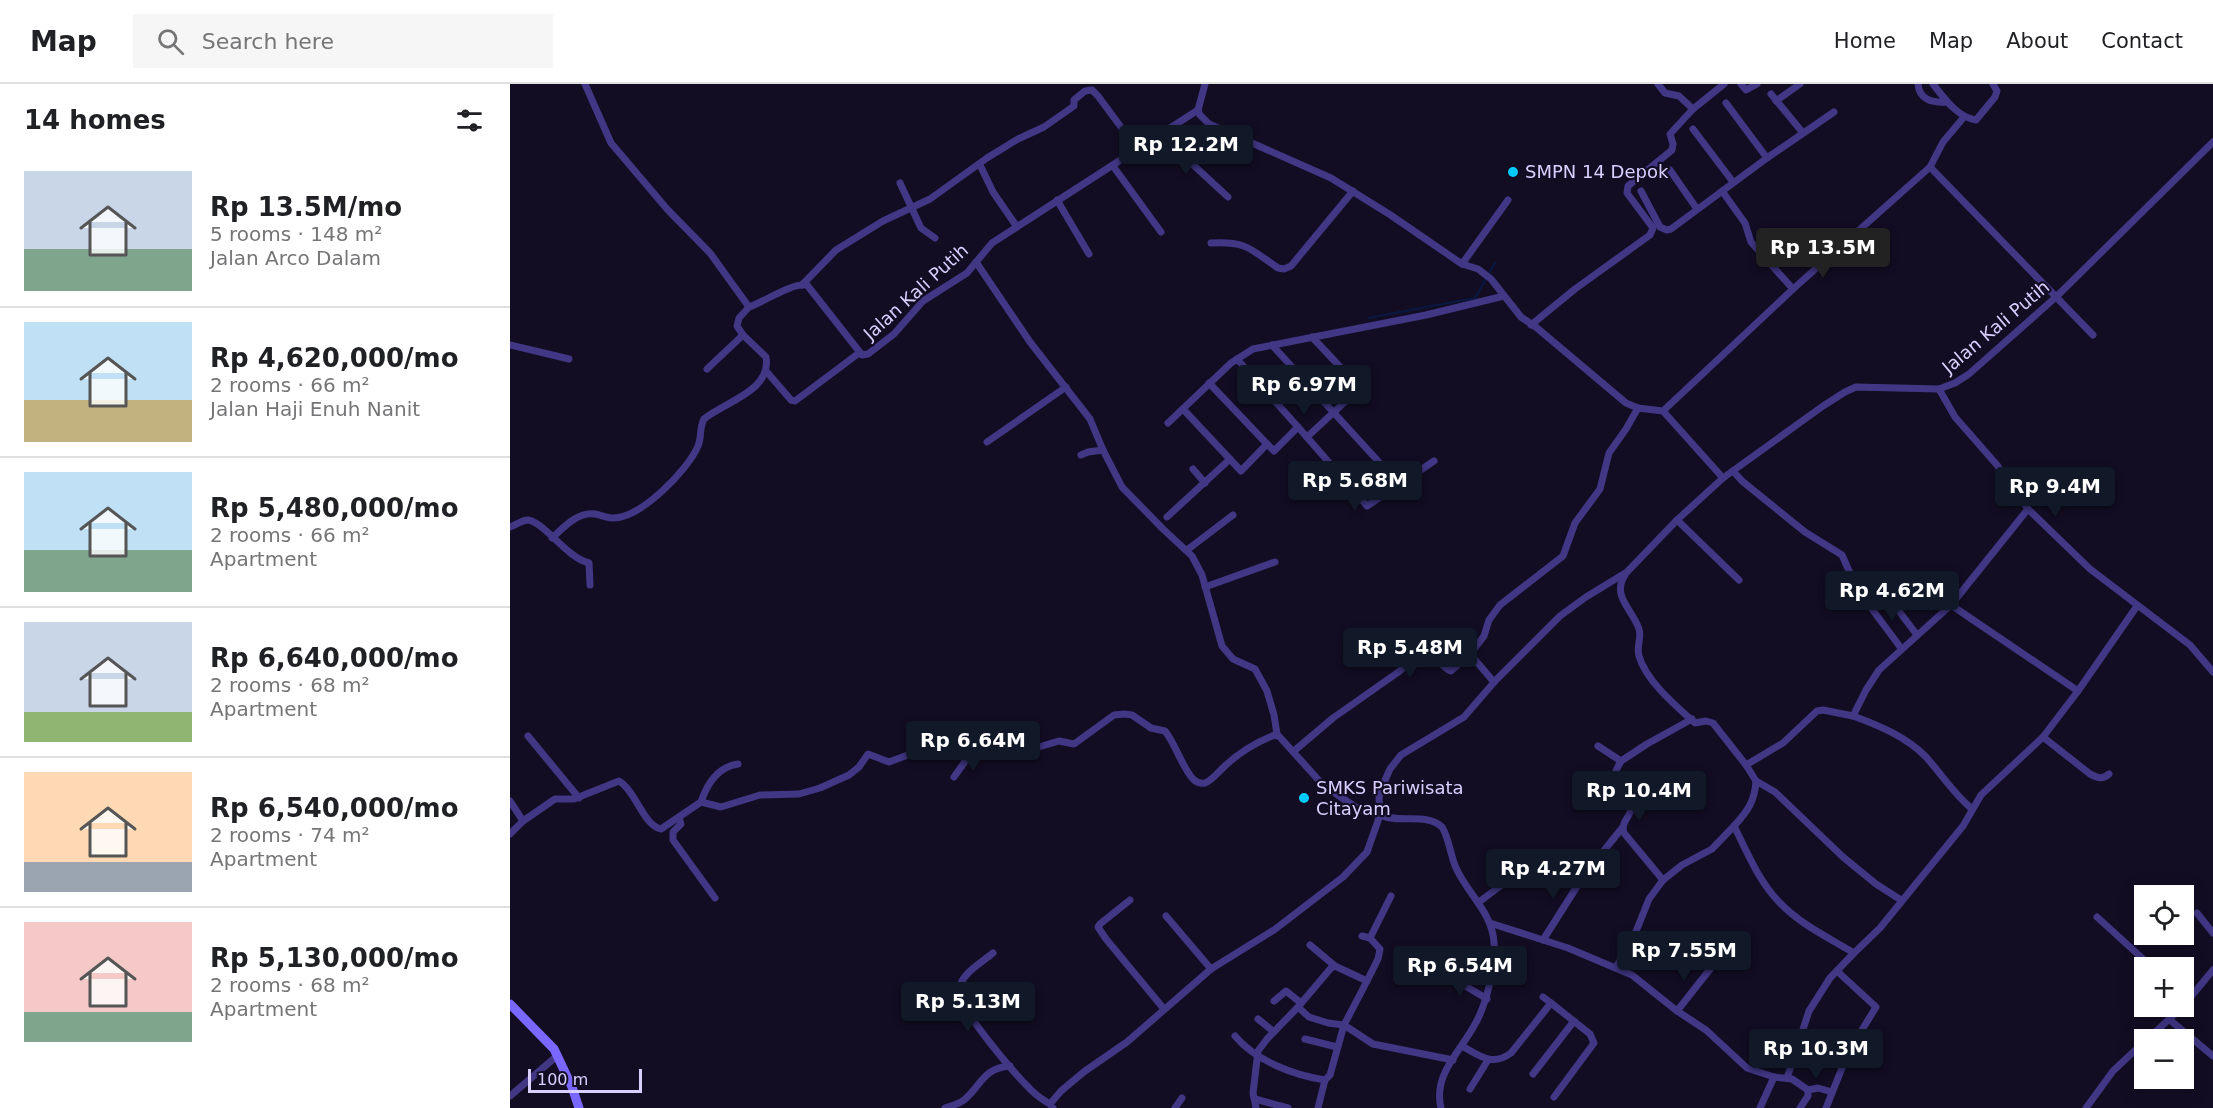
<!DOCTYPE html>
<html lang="en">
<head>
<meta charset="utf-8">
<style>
  :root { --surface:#fff; --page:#f6f6f6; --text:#202124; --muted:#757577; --line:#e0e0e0; --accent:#111827 }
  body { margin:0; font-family:"DejaVu Sans",sans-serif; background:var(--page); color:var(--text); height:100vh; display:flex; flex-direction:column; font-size:22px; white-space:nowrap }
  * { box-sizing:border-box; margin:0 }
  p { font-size:20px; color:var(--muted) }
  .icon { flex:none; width:33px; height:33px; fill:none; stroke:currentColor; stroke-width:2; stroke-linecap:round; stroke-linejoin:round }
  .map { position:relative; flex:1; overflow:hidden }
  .drawer { display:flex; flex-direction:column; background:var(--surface); width:510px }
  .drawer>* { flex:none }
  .fabs { position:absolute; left:1624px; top:801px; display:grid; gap:12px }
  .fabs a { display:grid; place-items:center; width:60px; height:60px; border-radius:0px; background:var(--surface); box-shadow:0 3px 15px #0003; font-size:30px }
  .scale { position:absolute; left:18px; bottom:15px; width:114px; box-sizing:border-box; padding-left:6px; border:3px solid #dad0ff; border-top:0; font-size:16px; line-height:21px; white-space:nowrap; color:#dad0ff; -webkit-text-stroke:4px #130d24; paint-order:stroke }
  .price { position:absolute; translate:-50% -51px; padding:0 14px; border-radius:6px; background:var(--accent); color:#fff; font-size:20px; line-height:39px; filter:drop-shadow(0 2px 3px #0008) }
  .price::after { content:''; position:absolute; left:50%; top:36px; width:18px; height:14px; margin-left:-9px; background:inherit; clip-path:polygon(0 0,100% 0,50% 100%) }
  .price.current { background:#222; color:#fff }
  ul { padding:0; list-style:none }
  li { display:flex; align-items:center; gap:18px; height:150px; padding:0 24px }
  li+li { border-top:2px solid var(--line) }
  li span { display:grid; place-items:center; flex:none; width:168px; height:120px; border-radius:0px; color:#555 }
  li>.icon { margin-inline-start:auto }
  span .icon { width:72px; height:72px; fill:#fffc; stroke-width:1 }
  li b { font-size:26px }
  h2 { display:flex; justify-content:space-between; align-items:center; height:72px; padding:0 24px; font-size:26px }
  header { display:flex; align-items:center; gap:36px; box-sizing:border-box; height:84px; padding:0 30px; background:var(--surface); border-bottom:2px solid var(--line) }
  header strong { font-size:28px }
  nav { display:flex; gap:33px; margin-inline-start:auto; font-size:21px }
  .search { width:420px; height:54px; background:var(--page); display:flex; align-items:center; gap:15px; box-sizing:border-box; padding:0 21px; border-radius:0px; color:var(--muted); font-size:22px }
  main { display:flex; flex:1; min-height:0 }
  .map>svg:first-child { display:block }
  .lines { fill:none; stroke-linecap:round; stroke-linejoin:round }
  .stream { stroke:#081842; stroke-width:2 }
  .street { stroke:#413785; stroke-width:7 }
  .secondary { stroke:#7a67ff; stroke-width:9 }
  .poi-dot { fill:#00cafb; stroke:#130d24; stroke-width:2 }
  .labels { text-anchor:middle; stroke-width:4.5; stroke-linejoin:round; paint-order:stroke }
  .poi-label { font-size:18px; fill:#dad0ff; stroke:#130d24; text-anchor:start }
  .street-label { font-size:18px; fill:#dad0ff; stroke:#130d24 }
</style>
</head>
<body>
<header>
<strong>Map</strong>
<div class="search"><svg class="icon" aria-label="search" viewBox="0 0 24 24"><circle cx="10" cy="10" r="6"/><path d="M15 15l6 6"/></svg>Search here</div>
<nav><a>Home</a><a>Map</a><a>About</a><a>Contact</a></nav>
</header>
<main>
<section class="drawer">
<h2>14 homes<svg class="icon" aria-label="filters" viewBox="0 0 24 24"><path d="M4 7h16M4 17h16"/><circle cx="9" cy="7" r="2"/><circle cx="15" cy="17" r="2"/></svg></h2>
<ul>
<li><span style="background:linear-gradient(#c9d6e8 65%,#7fa58c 0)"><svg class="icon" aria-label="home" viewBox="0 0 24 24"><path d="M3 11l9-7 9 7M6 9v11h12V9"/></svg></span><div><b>Rp 13.5M/mo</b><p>5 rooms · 148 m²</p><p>Jalan Arco Dalam</p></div></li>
<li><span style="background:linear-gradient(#bfe0f5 65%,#c2b280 0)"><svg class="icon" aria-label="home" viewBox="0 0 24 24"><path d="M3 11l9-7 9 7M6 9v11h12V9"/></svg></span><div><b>Rp 4,620,000/mo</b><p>2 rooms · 66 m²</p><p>Jalan Haji Enuh Nanit</p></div></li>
<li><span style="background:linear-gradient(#bfe0f5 65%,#7fa58c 0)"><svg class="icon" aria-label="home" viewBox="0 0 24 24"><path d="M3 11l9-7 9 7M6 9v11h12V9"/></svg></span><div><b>Rp 5,480,000/mo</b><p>2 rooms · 66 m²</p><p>Apartment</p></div></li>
<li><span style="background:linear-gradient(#c9d6e8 75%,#8fb573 0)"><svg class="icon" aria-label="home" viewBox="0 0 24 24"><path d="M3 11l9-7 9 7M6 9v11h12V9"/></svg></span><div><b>Rp 6,640,000/mo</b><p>2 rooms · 68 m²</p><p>Apartment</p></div></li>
<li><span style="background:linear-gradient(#ffd9b3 75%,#9aa5b1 0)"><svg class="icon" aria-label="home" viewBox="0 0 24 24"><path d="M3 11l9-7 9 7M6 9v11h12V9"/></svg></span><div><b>Rp 6,540,000/mo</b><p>2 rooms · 74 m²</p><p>Apartment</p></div></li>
<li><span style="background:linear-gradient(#f6c9c9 75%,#7fa58c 0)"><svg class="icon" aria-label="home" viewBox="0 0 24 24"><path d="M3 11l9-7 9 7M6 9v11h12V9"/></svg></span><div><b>Rp 5,130,000/mo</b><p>2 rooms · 68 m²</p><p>Apartment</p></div></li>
</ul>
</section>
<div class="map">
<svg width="1703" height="1024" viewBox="0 0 1703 1024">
  <rect width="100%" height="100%" fill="#130d24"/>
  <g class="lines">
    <!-- stream -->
    <path class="stream" d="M858 234 965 214 985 179"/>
    <!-- street -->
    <g class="street">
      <path d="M75 0 101 59 157 125 200 169 239 223C256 217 281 199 297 201L352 271 358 270 384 250 413 217 457 189 482 159 688 26"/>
      <path d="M1148 0 1155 9 1169 12 1183 25 1214 0"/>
      <path d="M1231 0 1236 6 1247 0"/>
      <path d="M1408 0C1409 16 1423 19 1437 18"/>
      <path d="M1423 0C1434 14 1447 33 1466 36L1485 13 1487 7 1483 0"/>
      <path d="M1261 10 1293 49"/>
      <path d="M1266 17 1290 0"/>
      <path d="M1216 19 1257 74"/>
      <path d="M688 26 690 31 699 40 821 94 879 130 952 180 968 185 981 195 1011 233 1027 244 1116 319 1128 324 1153 327 1213 394"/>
      <path d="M688 26 695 0"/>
      <path d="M1183 45 1223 98"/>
      <path d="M652 49 679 77 718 113"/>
      <path d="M470 81 483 108 507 143"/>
      <path d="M603 82 651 148"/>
      <path d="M1420 83 1583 251"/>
      <path d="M1160 86 1187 125"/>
      <path d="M390 99 411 144 425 154"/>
      <path d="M1131 107 1150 143 1157 146 1161 145 1257 74 1324 28"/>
      <path d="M1212 107 1235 139 1241 158 1283 205"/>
      <path d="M547 116 579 170"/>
      <path d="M701 159C737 157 740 165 768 184L774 185 781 182 843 107"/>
      <path d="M466 178 520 258 580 335 593 366 612 403 653 445 682 472 692 491 712 562 723 575 745 585 757 607 764 631 767 650"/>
      <path d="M952 180 998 116"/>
      <path d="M292 201 326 166 373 137 420 115 477 74 508 55 534 43 564 22V16L575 7 582 6 588 12 628 66"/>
      <path d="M1021 241 1065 205 1140 151 1143 144 1117 109 1118 102 1162 66 1163 60 1160 50 1183 25"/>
      <path d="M0 261 59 275"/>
      <path d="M762 261 889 400"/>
      <path d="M727 275 788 343 764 367 757 360"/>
      <path d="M197 285 233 251"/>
      <path d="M256 287 281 316 285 317 349 269"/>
      <path d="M1429 305 1445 333 1487 381 1518 425 1580 485 1680 561 1703 588"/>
      <path d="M673 325 731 387 757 360 699 299"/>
      <path d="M1153 327 1283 205 1420 83 1433 58 1454 33"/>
      <path d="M658 339 721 279 743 265 916 231 994 212"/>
      <path d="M788 343 857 422 924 377"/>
      <path d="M797 353 850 304 802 253"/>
      <path d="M477 358 556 303"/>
      <path d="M571 371 578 368 593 366"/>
      <path d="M683 385 695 399"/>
      <path d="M1223 387 1232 397 1295 448 1332 471 1347 505 1391 564"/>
      <path d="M657 433 720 375"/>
      <path d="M1167 436 1229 496"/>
      <path d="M0 443C6 441 12 436 18 436 34 438 57 474 79 479L80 501"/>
      <path d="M42 454C53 444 68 427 85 430 91 431 97 434 103 434 131 434 178 386 188 362 192 353 189 344 194 335 214 318 262 307 256 273L233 251 227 242 229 234 239 223"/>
      <path d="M677 466 723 431"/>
      <path d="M1115 491C1101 512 1123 526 1129 545 1132 554 1126 562 1129 572 1136 597 1166 622 1185 639L1196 637 1203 639 1236 681 1246 697 1265 708 1333 773 1366 800 1391 816"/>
      <path d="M695 503 765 478"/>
      <path d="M1376 510 1407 551"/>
      <path d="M1441 521 1568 607"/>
      <path d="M960 570 984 598"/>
      <path d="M1343 632C1368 641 1397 653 1416 673 1432 691 1444 710 1462 725"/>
      <path d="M18 652 69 714"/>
      <path d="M1533 653 1580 690C1588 694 1592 696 1599 690"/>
      <path d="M1088 662 1111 677 1137 660 1182 635"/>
      <path d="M784 667 823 634 887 589 917 565C927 569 930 583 941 587L960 570 974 552 979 536 990 521 1053 472 1065 439 1090 405 1099 369 1116 345 1128 324"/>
      <path d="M1111 677C1097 701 1103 704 1122 722 1121 733 1110 738 1114 749L1153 796"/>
      <path d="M1236 681 1273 659 1307 627 1313 626 1343 632 1356 606 1369 586 1441 521 1518 425"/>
      <path d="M444 693 461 669"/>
      <path d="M1246 697C1245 717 1237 728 1224 742 1237 768 1249 798 1270 819 1290 840 1319 854 1344 869L1370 844 1453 742 1471 711 1533 653 1568 607 1627 522"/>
      <path d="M0 717 13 737"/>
      <path d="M191 718C197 700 207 683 228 680"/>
      <path d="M169 734 171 740 163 748V756L205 814"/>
      <path d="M0 750 13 737 45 715H64L109 697C126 707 133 741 151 745L191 718 211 723 250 711 289 710 310 704 339 691 349 683 358 670 379 678 403 669 440 652 448 651 461 669 468 670 478 668 497 658H503L522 665 549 657 564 660 604 631 614 630 622 631 641 644 655 647C666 661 672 683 683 695 686 698 690 700 695 699 703 696 709 687 716 681 730 668 749 657 767 650L813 701 850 726 870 731 857 768 833 793 764 846 701 885 617 958 575 987 551 1007 540 1020 543 1024"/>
      <path d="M1073 793 1112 744"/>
      <path d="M620 816 590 840 588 843 596 855 654 925"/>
      <path d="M969 818 1021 779"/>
      <path d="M1687 829 1703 849"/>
      <path d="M656 832 701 885"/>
      <path d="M1587 833 1643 884"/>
      <path d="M980 839 1058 864 1122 891 1167 927 1196 946 1237 984 1264 993 1282 995 1298 1006V1012L1290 1024"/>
      <path d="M852 852 860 854 870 865 868 875 857 897 825 882 821 884 788 923 799 933 818 939 834 941 863 960 943 976"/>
      <path d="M860 854 881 812"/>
      <path d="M1033 856 1073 793 1053 777"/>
      <path d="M800 861 825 882"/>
      <path d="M483 869C471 879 452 889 449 905 446 923 507 992 521 1006 527 1012 533 1016 540 1020"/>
      <path d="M1106 883 1121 860 1139 815 1153 796 1172 781 1202 765 1224 742"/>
      <path d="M936 890 977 915"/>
      <path d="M764 917 776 907 791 919"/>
      <path d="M1041 919 1080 950 1084 959 1044 1013"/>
      <path d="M1674 921 1703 886"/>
      <path d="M1167 927 1201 884"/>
      <path d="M748 935 764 948"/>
      <path d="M1660 936 1703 972"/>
      <path d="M725 952C746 977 783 991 815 996L820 991 834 941 857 897"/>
      <path d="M795 955 827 963"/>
      <path d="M1637 956 1673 922"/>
      <path d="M952 962C970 972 982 983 1001 969L1041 919 1033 913"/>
      <path d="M1023 990 1064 937"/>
      <path d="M1277 994 1299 927 1320 894 1344 869"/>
      <path d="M960 1005 978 976"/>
      <path d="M1298 1006 1308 1004 1322 1008"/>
      <path d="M0 1012 48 971"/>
      <path d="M745 1015 778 1024"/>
      <path d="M435 1024C441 1022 449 1020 454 1016 471 1002 473 984 500 982"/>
      <path d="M665 1024 672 1014"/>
      <path d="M746 1024 743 1009 748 967 757 955 788 923"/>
      <path d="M808 1024 815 996"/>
      <path d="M931 1024C923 991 949 969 964 942 976 922 986 882 984 858 982 829 959 811 947 786 940 772 940 756 932 743 916 728 890 740 870 731L869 713 872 703 880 685 891 671 954 633 986 596 1050 532 1076 513 1117 488 1167 436 1213 394 1313 322 1335 308 1346 303 1429 305 1445 299 1459 290 1546 213 1703 58"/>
      <path d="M1250 1024 1264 993"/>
      <path d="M1316 1024 1338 969 1366 923 1327 887"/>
      <path d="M1576 1024 1603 987 1635 957"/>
    </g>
    <!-- secondary -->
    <path class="secondary" d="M0 920 44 965 62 1003 69 1024"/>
  </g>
  <!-- markers -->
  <g class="poi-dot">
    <circle cx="1003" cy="88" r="6"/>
    <circle cx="794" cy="714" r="6"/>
  </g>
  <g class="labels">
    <!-- poi labels -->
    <g class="poi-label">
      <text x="1015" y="94">SMPN 14 Depok</text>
      <text x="806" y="710">SMKS Pariwisata<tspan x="806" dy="21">Citayam</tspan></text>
    </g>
    <!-- street labels -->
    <g class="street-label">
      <text transform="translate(406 208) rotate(-42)" y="6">Jalan Kali Putih</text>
      <text transform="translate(1486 243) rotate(-40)" y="6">Jalan Kali Putih</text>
    </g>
  </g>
</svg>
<div class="fabs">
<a><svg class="icon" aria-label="locate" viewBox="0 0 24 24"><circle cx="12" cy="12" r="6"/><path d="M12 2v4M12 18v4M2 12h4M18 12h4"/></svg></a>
<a>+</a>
<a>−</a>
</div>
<div class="scale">100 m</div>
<b class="price" style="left:676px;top:92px">Rp 12.2M</b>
<b class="price current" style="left:1313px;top:195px">Rp 13.5M</b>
<b class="price" style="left:794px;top:332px">Rp 6.97M</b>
<b class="price" style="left:845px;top:428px">Rp 5.68M</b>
<b class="price" style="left:1545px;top:434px">Rp 9.4M</b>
<b class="price" style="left:1382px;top:538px">Rp 4.62M</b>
<b class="price" style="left:900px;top:595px">Rp 5.48M</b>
<b class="price" style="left:463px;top:688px">Rp 6.64M</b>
<b class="price" style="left:1129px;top:738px">Rp 10.4M</b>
<b class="price" style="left:1043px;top:816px">Rp 4.27M</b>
<b class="price" style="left:1174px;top:898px">Rp 7.55M</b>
<b class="price" style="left:950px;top:913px">Rp 6.54M</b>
<b class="price" style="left:458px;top:949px">Rp 5.13M</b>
<b class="price" style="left:1306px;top:996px">Rp 10.3M</b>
</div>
</main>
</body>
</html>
